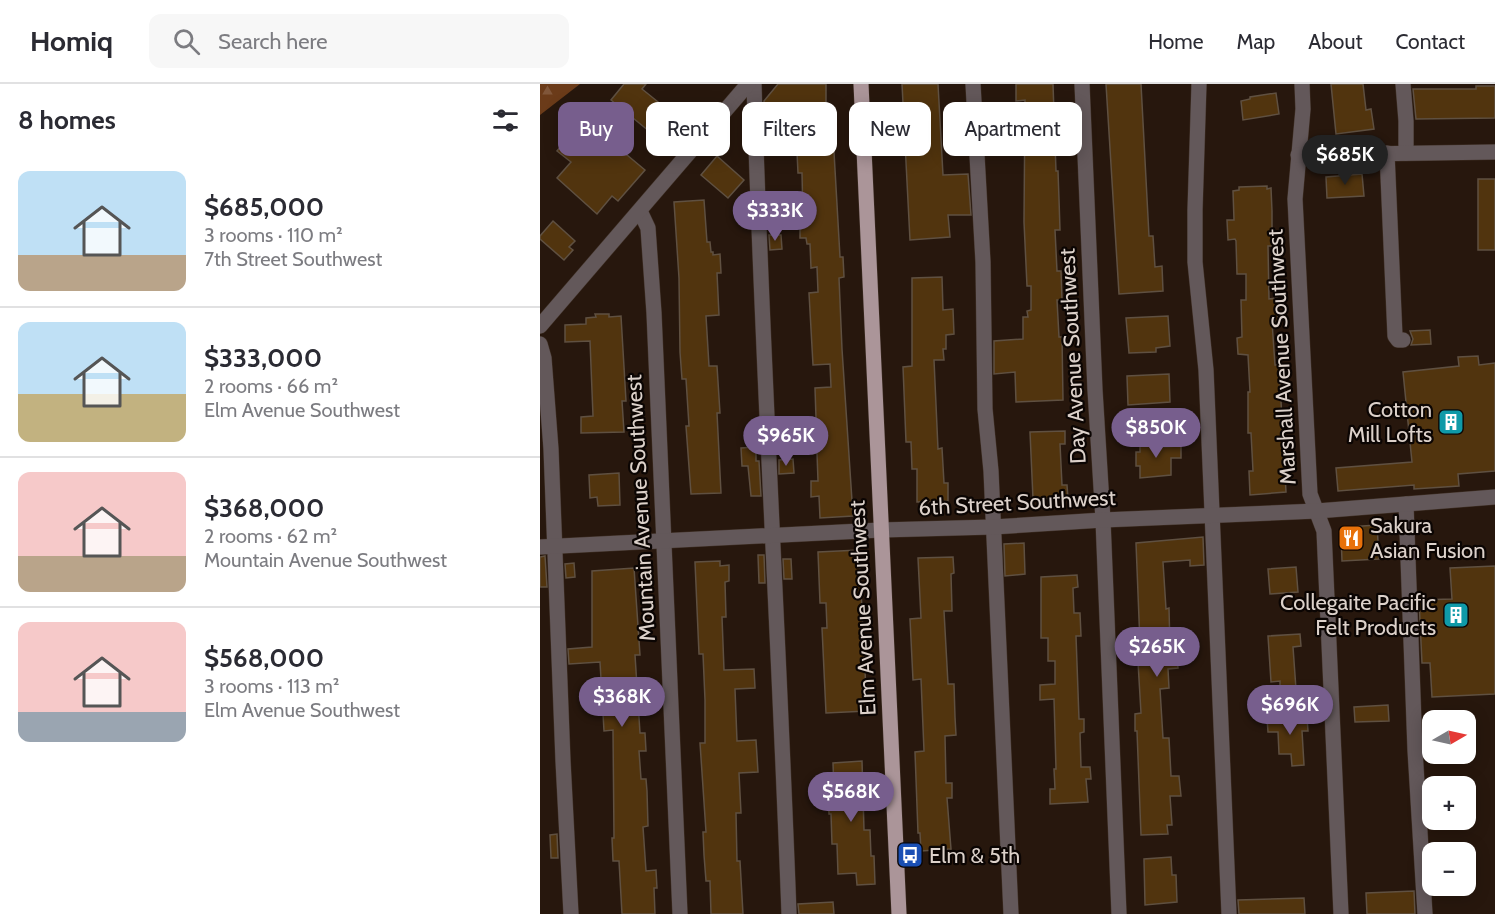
<!DOCTYPE html>
<html lang="en">
<head>
<meta charset="utf-8">
<style>
  :root { --surface:#fff; --page:#f7f7f7; --text:#2b2b33; --muted:#7c7c81; --line:#e1e1e2; --accent:#775e8d }
  body { margin:0; font-family:Cabin,sans-serif; background:var(--page); color:var(--text); height:100vh; display:flex; flex-direction:column; font-size:22px; white-space:nowrap }
  * { box-sizing:border-box; margin:0 }
  p { font-size:20px; color:var(--muted) }
  .icon { flex:none; width:33px; height:33px; fill:none; stroke:currentColor; stroke-width:2; stroke-linecap:round; stroke-linejoin:round }
  .map { position:relative; flex:1; overflow:hidden }
  .sheet { display:flex; flex-direction:column; background:var(--surface); width:540px }
  .sheet>* { flex:none }
  .guide { position:absolute; left:18px; top:18px; width:570px; height:54px; display:flex; gap:12px }
  .needle { width:39px; rotate:81deg }
  .buttons { position:absolute; left:882px; top:626px; display:grid; gap:12px }
  .buttons a { display:grid; place-items:center; width:54px; height:54px; border-radius:12px; background:var(--surface); box-shadow:0 3px 15px #0003; font-size:30px }
  .price { position:absolute; translate:-50% -51px; padding:0 14px; border-radius:21px; background:var(--accent); color:#fff; font-size:20px; line-height:39px; filter:drop-shadow(0 2px 3px #0008) }
  .price::after { content:''; position:absolute; left:50%; top:36px; width:18px; height:14px; margin-left:-9px; background:inherit; clip-path:polygon(0 0,100% 0,50% 100%) }
  .price.current { background:#222; color:#fff }
  ul { padding:0; list-style:none }
  li { display:flex; align-items:center; gap:18px; height:150px; padding:0 18px }
  li+li { border-top:2px solid var(--line) }
  li span { display:grid; place-items:center; flex:none; width:168px; height:120px; border-radius:12px; color:#555 }
  li>.icon { margin-inline-start:auto }
  span .icon { width:72px; height:72px; fill:#fffc; stroke-width:1 }
  li b { font-size:26px }
  h2 { display:flex; justify-content:space-between; align-items:center; height:72px; padding:0 18px; font-size:26px }
  .tag { padding:0 21px; border-radius:12px; background:var(--surface); box-shadow:0 3px 15px #0003; font-size:21px; line-height:54px }
  .tag.current { background:var(--accent); color:#fff }
  header { display:flex; align-items:center; gap:36px; box-sizing:border-box; height:84px; padding:0 30px; background:var(--surface); border-bottom:2px solid var(--line) }
  header strong { font-size:28px }
  nav { display:flex; gap:33px; margin-inline-start:auto; font-size:21px }
  .search { width:420px; height:54px; background:var(--page); display:flex; align-items:center; gap:15px; box-sizing:border-box; padding:0 21px; border-radius:12px; color:var(--muted); font-size:22px }
  main { display:flex; flex:1; min-height:0 }
  .map>svg:first-child { display:block }
  .forest { fill:url(#forest-firs) }
  .building { fill:#51340e; stroke:#5f5041; stroke-width:1.5 }
  .lines { fill:none; stroke-linecap:round; stroke-linejoin:round }
  .minor-casing { stroke:#403127; stroke-width:16 }
  .major-casing { stroke:#403127; stroke-width:16 }
  .minor { stroke:#63585a; stroke-width:15 }
  .major { stroke:#ab9599; stroke-width:15 }
  .labels { text-anchor:middle; stroke-width:4.5; stroke-linejoin:round; paint-order:stroke }
  .street-label { font-size:22px; fill:#dcd1ca; stroke:#0b0503 }
  .poi-label { font-size:22px; fill:#dcd1ca; stroke:#0b0503; text-anchor:end }
</style>
</head>
<body>
<header>
<strong>Homiq</strong>
<div class="search"><svg class="icon" aria-label="search" viewBox="0 0 24 24"><circle cx="10" cy="10" r="6"/><path d="M15 15l6 6"/></svg>Search here</div>
<nav><a>Home</a><a>Map</a><a>About</a><a>Contact</a></nav>
</header>
<main>
<section class="sheet">
<h2>8 homes<svg class="icon" aria-label="filters" viewBox="0 0 24 24"><path d="M4 7h16M4 17h16"/><circle cx="9" cy="7" r="2"/><circle cx="15" cy="17" r="2"/></svg></h2>
<ul>
<li><span style="background:linear-gradient(#bfe0f5 70%,#b9a48a 0)"><svg class="icon" aria-label="home" viewBox="0 0 24 24"><path d="M3 11l9-7 9 7M6 9v11h12V9"/></svg></span><div><b>$685,000</b><p>3 rooms · 110 m²</p><p>7th Street Southwest</p></div></li>
<li><span style="background:linear-gradient(#bfe0f5 60%,#c2b280 0)"><svg class="icon" aria-label="home" viewBox="0 0 24 24"><path d="M3 11l9-7 9 7M6 9v11h12V9"/></svg></span><div><b>$333,000</b><p>2 rooms · 66 m²</p><p>Elm Avenue Southwest</p></div></li>
<li><span style="background:linear-gradient(#f6c9c9 70%,#b9a48a 0)"><svg class="icon" aria-label="home" viewBox="0 0 24 24"><path d="M3 11l9-7 9 7M6 9v11h12V9"/></svg></span><div><b>$368,000</b><p>2 rooms · 62 m²</p><p>Mountain Avenue Southwest</p></div></li>
<li><span style="background:linear-gradient(#f6c9c9 75%,#9aa5b1 0)"><svg class="icon" aria-label="home" viewBox="0 0 24 24"><path d="M3 11l9-7 9 7M6 9v11h12V9"/></svg></span><div><b>$568,000</b><p>3 rooms · 113 m²</p><p>Elm Avenue Southwest</p></div></li>
</ul>
</section>
<div class="map">
<svg width="955" height="830" viewBox="0 0 955 830">
  <defs>
    <pattern id="forest-firs" width="22" height="20" patternUnits="userSpaceOnUse" patternTransform="scale(1.5)"><rect width="22" height="20" fill="#6b3b19"/><path d="M5 1l3.5 6h-7zM16 11l3.5 6h-7z" fill="#805639"/></pattern>
  </defs>
  <rect width="100%" height="100%" fill="#27170d"/>
  <!-- forest -->
  <path class="forest" d="M0 0H40L0 31Z"/>
  <!-- building -->
  <g class="building">
    <path d="M84 0H106L102 5 133 30 115 52 71 16Z"/>
    <path d="M238 0H286V33H292L300 173H303L304 193 299 194 302 265 313 432 280 434 279 412 271 413V397H278L277 369 272 370 271 350H266L265 335 276 334 275 304 291 303 290 280 273 281 269 209 278 208 277 183 271 184 270 160H267L266 154H260V134L263 133 262 89H258L257 68H261L260 28 225 29 224 17Z"/>
    <path d="M362 0H398L403 91 428 90 431 131H408L410 153 370 156Z"/>
    <path d="M476 0H513L516 87H518L519 115 520 146H515L517 187H521L522 216H517L519 253H522L523 316 476 318 475 288 454 290V257L483 255V233H488L487 227 491 226V202H487L484 138 485 16 476 17Z"/>
    <path d="M566 0H601L609 152H613L615 183 622 182 623 207 579 210Z"/>
    <path d="M791 0H823L826 26 831 25 834 45 796 50Z"/>
    <path d="M936 2H955V34L876 35 873 5H936Z"/>
    <path d="M736 9 739 30 703 36 701 17 710 15V13Z"/>
    <path d="M44 35 105 86 78 117 72 112 57 130 17 94 31 78 17 67Z"/>
    <path d="M177 72 204 96 188 114 161 91Z"/>
    <path d="M822 90 824 112 787 114 786 93Z"/>
    <rect x="938" y="95" width="17" height="71"/>
    <path d="M727 102V105L731 104 732 127V162H728L729 215 737 214 738 237 732 238 735 281H739L746 408 710 411 709 387H713L711 349H708V308H710L708 271 698 270 697 254 702 253 701 216H706V190H697L696 157 695 155 688 156 687 136H694L693 107 699 106V103Z"/>
    <path d="M164 116 167 158H170L171 168H173V171L180 170 181 189H177L179 231 166 232 169 282H177L180 329H177L181 409 151 410 146 342H149L146 295H142L140 268 139 194 134 118Z"/>
    <path d="M13 137 35 157 29 163 33 166 24 176 0 155V152Z"/>
    <path d="M229 151H241L242 165 230 166Z"/>
    <path d="M402 193 403 226 413 225 414 250 406 251V265H403L404 276H394L398 365 402 364 404 399H408V417L377 418V385H372L371 358H366L363 283 372 282V194Z"/>
    <path d="M55 230H69V233L81 232 86 317H82L84 348 41 349V333L53 332 50 257 25 258V241L46 240V234L56 233Z"/>
    <path d="M628 232 630 262 616 264V268L589 269 586 234Z"/>
    <path d="M890 246 891 260 871 261 873 255 870 247Z"/>
    <path d="M938 272 939 281 955 279V387L918 390 919 402 874 405V401L798 407 796 384 872 378 863 288 919 282 918 273Z"/>
    <path d="M629 290 630 318 588 321 587 292Z"/>
    <path d="M525 347V360H520L522 401H527L528 414 493 415 490 348Z"/>
    <path d="M619 355V363L641 362V374H631V391L600 394V382H596V368H600V356Z"/>
    <path d="M216 363V377H219L221 412H211L208 382H202L201 364Z"/>
    <path d="M253 375 254 389 239 390V376Z"/>
    <path d="M79 389 80 421 58 422 57 413 50 414 49 391Z"/>
    <path d="M837 441 839 475 802 477 801 450 807 443Z"/>
    <path d="M663 453 664 481 650 482V476L623 478 626 525 629 524 630 564 636 563 638 584 628 585 629 604 620 605 623 654H629L631 692H639L641 712H630L632 741H627L628 750 601 751 597 647H595V630L601 629 597 561 600 560 596 459Z"/>
    <path d="M484 459 485 490 465 492 464 460Z"/>
    <path d="M319 466 327 627 286 629 282 544H287L286 519H280L278 468Z"/>
    <path d="M218 471H224L225 499H219Z"/>
    <path d="M5 472 7 503H0V473Z"/>
    <path d="M413 473 414 489 411 490 412 527H404L408 600H414L415 633 416 651 405 652 406 699H412V714H407L411 765 381 767 380 749H378L375 668 384 667 381 595 373 596 370 535 381 534 378 474Z"/>
    <path d="M243 475H251L252 495H244Z"/>
    <path d="M180 477V482L189 481V497L185 498 186 533H182L184 586 214 585 215 604 195 605 197 657 216 656 218 688 199 689 201 729H196L197 777H200L203 830H171L170 797H166L164 771 163 748H166L160 659H165V616L163 570H159L155 478Z"/>
    <path d="M34 479 35 493 26 494 25 480Z"/>
    <path d="M955 482V610L892 613 890 579H882L879 516 912 515 910 484Z"/>
    <path d="M756 483 758 508 730 510 728 485Z"/>
    <path d="M94 484 100 571H95L100 649H105L106 667H99L101 695H106L107 707 108 742 103 743 106 787 116 786 117 804H114L115 830H82L79 777H73L72 754H74L73 646 64 647 60 578 29 580 28 565 52 563V487Z"/>
    <path d="M537 491 538 503 533 504 534 529H540L541 552H536L539 635H544V648L540 649 541 683H550L551 695H546L548 718 510 720V705H515L514 685H516L514 615 500 616V601L515 600V577H508V554H501V493Z"/>
    <path d="M760 550 761 562 753 563 756 605 740 606V597L731 598 728 552Z"/>
    <path d="M848 621 849 637 815 638 814 623Z"/>
    <path d="M767 633 768 647H762L764 681 752 682 751 670H739L738 648H728L727 634Z"/>
    <path d="M322 677 324 746H330L331 772H334L335 800 317 801 316 789 298 790 297 760H292L291 730H289L288 708 294 707 293 679Z"/>
    <path d="M17 750 18 774H11L10 751Z"/>
    <path d="M631 773 632 791H636L637 818 605 821 604 775Z"/>
    <path d="M874 807 875 830H827L826 809Z"/>
    <path d="M764 814 765 830H699L698 816Z"/>
    <path d="M293 818 294 830H259L258 820Z"/>
  </g>
  <g class="lines">
    <!-- minor casing -->
    <g class="minor-casing">
      <g id="minor">
        <path d="M214 0C222 277 239 553 249 830"/>
        <path d="M433 0 443 178 445 325 451 387 471 830"/>
        <path d="M542 0 555 306 563 436 579 830"/>
        <path d="M659 0 655 126V178L666 286 689 830"/>
        <path d="M762 0 763 25 755 115 770 410 784 447 801 830"/>
        <path d="M863 0 866 37V69"/>
        <path d="M847 69 855 252 858 256H863"/>
        <path d="M758 71 955 68"/>
        <path d="M100 127 108 144 114 229 140 830"/>
        <path d="M0 242 208 0"/>
        <path d="M0 260 4 274 11 365 23 677 31 830"/>
        <path d="M866 420 875 666 885 830"/>
        <path d="M0 463 341 446 453 443 563 436 777 427 955 413"/>
      </g>
    </g>
    <!-- major casing -->
    <g class="major-casing">
      <path id="major" d="M321 0 359 830"/>
    </g>
    <!-- minor -->
    <use href="#minor" class="minor"/>
    <!-- major -->
    <use href="#major" class="major"/>
  </g>
  <!-- icons -->
  <defs>
    <g id="building-square" transform="scale(1.35)"><rect x="-9" y="-9" width="18" height="18" rx="4" fill="#0f9aa8" stroke="#0b0503"/><path d="M-4-6H4V6H1V3H-1V6H-4ZM-2.5-4.3h1.7v1.8h-1.7ZM.8-4.3h1.7v1.8H.8ZM-2.5-1h1.7V.8h-1.7ZM.8-1h1.7V.8H.8Z" fill="#fff"/></g>
    <g id="restaurant-square" transform="scale(1.35)"><rect x="-9" y="-9" width="18" height="18" rx="4" fill="#e8710a" stroke="#0b0503"/><path d="M-5-6h1v4h1v-4h1v4h1v-4h1v5L-1.5 .5V6h-2V.5L-5-1ZM5-6V6H3V1.5H1.5Q1.5-4 5-6Z" fill="#fff"/></g>
    <g id="bus-square" transform="scale(1.35)"><rect x="-9" y="-9" width="18" height="18" rx="4" fill="#1a4fb4" stroke="#0b0503"/><path d="M-5-6H5V4H4V6H2V4H-2V6H-4V4H-5ZM-3.5-4V0h7V-4ZM-3.5 1.2v1.5H-2V1.2ZM2 1.2v1.5H3.5V1.2Z" fill="#fff"/></g>
  </defs>
  <g fill-rule="evenodd">
    <use href="#building-square" x="911" y="338"/>
    <use href="#restaurant-square" x="811" y="454"/>
    <use href="#building-square" x="916" y="531"/>
    <use href="#bus-square" x="370" y="771"/>
  </g>
  <g class="labels">
    <!-- street labels -->
    <g class="street-label">
      <text transform="translate(532 272) rotate(-93)" y="8">Day Avenue Southwest</text>
      <text transform="translate(741 273) rotate(-93)" y="8">Marshall Avenue Southwest</text>
      <text transform="translate(477 418) rotate(-3)" y="8">6th Street Southwest</text>
      <text transform="translate(100 424) rotate(-93)" y="8">Mountain Avenue Southwest</text>
      <text transform="translate(322 524) rotate(-93)" y="8">Elm Avenue Southwest</text>
    </g>
    <!-- poi labels -->
    <g class="poi-label">
      <text x="892" y="333">Cotton<tspan x="892" dy="25">Mill Lofts</tspan></text>
      <text x="830" y="449" text-anchor="start">Sakura<tspan x="830" dy="25">Asian Fusion</tspan></text>
      <text x="896" y="526">Collegaite Pacific<tspan x="896" dy="25">Felt Products</tspan></text>
      <text x="389" y="779" text-anchor="start">Elm &amp; 5th</text>
    </g>
  </g>
</svg>
<div class="buttons">
<a><svg class="needle" viewBox="-14 -14 28 28"><path d="M0-13l5 13h-10z" fill="#e53935"/><path d="M0 13l5-13h-10z" fill="#7c7c81"/></svg></a>
<a>+</a>
<a>−</a>
</div>
<b class="price current" style="left:805px;top:102px">$685K</b>
<b class="price" style="left:235px;top:158px">$333K</b>
<b class="price" style="left:616px;top:375px">$850K</b>
<b class="price" style="left:246px;top:383px">$965K</b>
<b class="price" style="left:617px;top:594px">$265K</b>
<b class="price" style="left:82px;top:644px">$368K</b>
<b class="price" style="left:750px;top:652px">$696K</b>
<b class="price" style="left:311px;top:739px">$568K</b>
<div class="guide">
<a class="tag current">Buy</a>
<a class="tag">Rent</a>
<a class="tag">Filters</a>
<a class="tag">New</a>
<a class="tag">Apartment</a>
</div>
</div>
</main>
</body>
</html>
